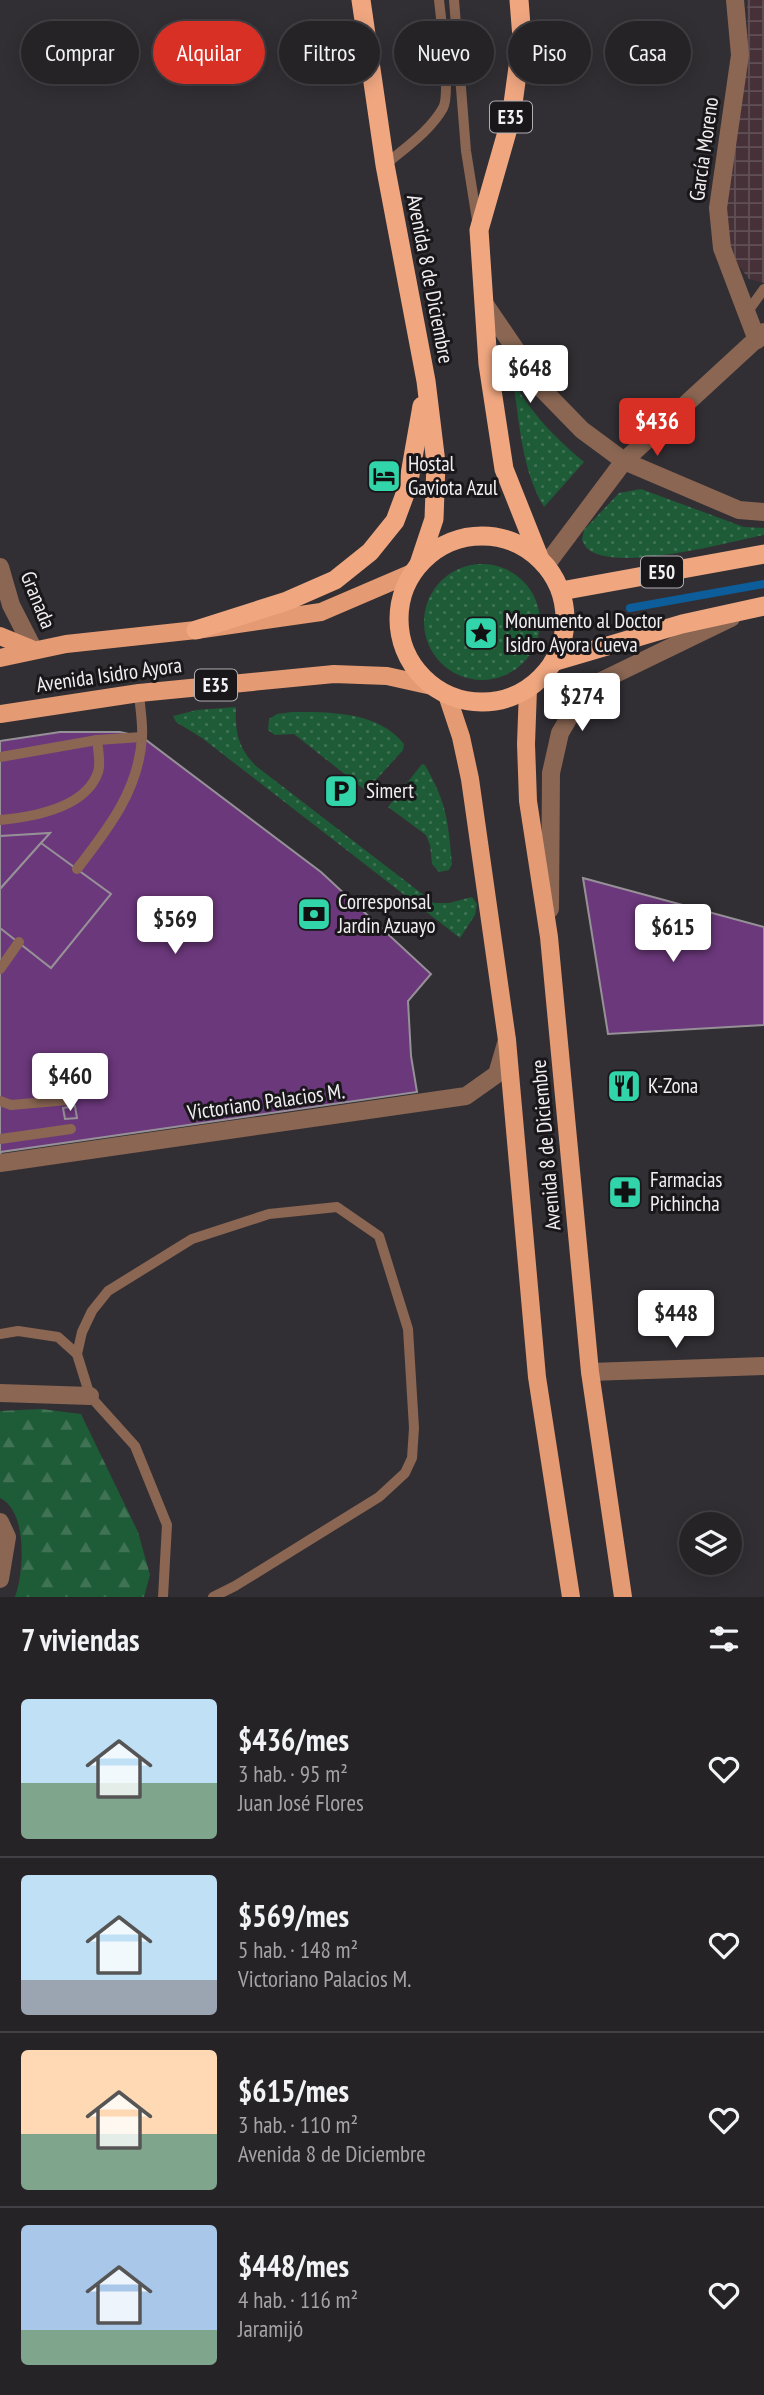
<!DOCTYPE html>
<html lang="es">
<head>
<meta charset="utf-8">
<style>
  :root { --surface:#262327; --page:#322f33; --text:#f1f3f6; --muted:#a4a4a7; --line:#424044; --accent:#d93025 }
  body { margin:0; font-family:"PT Sans Narrow",sans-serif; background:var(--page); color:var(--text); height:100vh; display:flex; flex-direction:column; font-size:26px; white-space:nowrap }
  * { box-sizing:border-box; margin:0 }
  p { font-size:23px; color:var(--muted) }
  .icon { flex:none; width:38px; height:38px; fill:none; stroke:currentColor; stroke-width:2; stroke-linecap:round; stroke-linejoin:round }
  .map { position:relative; height:1597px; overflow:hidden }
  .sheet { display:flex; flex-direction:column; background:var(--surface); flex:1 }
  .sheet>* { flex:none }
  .top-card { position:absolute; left:21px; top:21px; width:723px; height:63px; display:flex; gap:14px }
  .controls { position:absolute; left:679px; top:1512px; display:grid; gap:14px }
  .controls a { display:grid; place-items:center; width:63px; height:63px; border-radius:50%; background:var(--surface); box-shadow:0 4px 18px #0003,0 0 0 2px var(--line); font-size:35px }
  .price { position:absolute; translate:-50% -60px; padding:0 16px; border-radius:7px; background:#fff; color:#222; font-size:23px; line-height:46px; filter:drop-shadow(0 2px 4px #0008) }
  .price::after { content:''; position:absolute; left:50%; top:42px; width:21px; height:16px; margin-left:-10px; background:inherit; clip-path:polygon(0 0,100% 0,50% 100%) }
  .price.selected { background:var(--accent); color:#fff }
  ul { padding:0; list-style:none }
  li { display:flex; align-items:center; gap:21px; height:175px; padding:0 21px }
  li+li { border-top:2px solid var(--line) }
  li span { display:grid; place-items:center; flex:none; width:196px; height:140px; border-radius:7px; color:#555 }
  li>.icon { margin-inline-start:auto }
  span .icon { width:84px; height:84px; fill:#fffc; stroke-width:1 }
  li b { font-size:30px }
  h2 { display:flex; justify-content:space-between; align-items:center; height:84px; padding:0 21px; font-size:30px }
  .pill { padding:0 24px; border-radius:32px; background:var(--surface); box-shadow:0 4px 18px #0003,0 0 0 2px var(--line); font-size:24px; line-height:63px }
  .pill.selected { background:var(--accent); color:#fff }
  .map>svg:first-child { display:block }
  .industrial { fill:url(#industrial-grid) }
  .grass { fill:url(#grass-dots) }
  .forest { fill:url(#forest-firs) }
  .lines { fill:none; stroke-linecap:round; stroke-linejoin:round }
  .stream { stroke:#0c5d9a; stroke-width:8 }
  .building { fill:#6c387c; stroke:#969197; stroke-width:2 }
  .service { stroke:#8a6653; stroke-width:10 }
  .minor { stroke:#8a6653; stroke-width:18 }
  .primary { stroke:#e49a72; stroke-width:18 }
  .trunk { stroke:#f0a780; stroke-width:19 }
  .labels { text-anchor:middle; stroke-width:6; stroke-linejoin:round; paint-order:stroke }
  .shield { fill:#19171a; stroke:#b1aeb2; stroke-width:2 }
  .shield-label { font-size:19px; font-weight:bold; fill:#f2eff3 }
  .street-label { font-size:21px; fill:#f2eff3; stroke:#19171a }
  .poi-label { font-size:21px; fill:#f2eff3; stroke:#19171a; text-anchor:start }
</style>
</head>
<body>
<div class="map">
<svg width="764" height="1597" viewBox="0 0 764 1597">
  <defs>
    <pattern id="industrial-grid" width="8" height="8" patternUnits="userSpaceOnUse" patternTransform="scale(1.75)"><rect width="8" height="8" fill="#453137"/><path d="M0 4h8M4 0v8" fill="none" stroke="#604f54"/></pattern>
    <pattern id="grass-dots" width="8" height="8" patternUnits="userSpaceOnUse" patternTransform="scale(1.75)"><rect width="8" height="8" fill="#1e5b37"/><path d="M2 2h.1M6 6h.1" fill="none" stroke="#3f7354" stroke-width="1.8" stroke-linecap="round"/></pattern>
    <pattern id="forest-firs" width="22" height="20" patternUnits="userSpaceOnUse" patternTransform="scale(1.75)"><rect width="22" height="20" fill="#1e5b37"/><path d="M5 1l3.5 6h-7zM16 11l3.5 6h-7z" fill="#3f7354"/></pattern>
  </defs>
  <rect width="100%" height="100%" fill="#322f34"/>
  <!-- industrial -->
  <path class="industrial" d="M747 0H764V283L749 279 734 259 716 213 748 61Z"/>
  <!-- grass -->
  <g class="grass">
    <path d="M513 381C532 414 555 438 584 462L544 507C521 468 520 424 513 381Z"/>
    <path d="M641 489 744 527 764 528V535C728 542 617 573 588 549 585 547 584 543 582 540L584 530 619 493Z"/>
    <circle cx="482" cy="622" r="58"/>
    <path d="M236 707C235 732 238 748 256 766L434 903H449L472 897 477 904 475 915 460 938 202 738 176 722 173 716 197 710Z"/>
    <path d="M292 712C329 712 378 711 404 744L403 750 366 791 294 734 275 735 268 730 269 719 277 714Z"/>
    <path d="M422 764 425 765C447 804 448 820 452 864L449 870 439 872 432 864 430 845 426 835 388 807Z"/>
  </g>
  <!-- forest -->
  <path class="forest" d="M41 1409 81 1414 138 1532 150 1575 144 1597H15C24 1573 28 1511 0 1498V1411Z"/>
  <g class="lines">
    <!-- stream -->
    <path class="stream" d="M630 608 764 584"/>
  </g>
  <!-- building -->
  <g class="building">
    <path d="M60 732H120L142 737 321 872 431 974 408 1001 411 1056 417 1092 1 1152 0 1155V741Z"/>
    <path d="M50 833 41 843 0 889V836Z"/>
    <path d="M41 843 111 894 51 968 0 928V889Z"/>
    <path d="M583 878 764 927V1025L608 1034Z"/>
    <path d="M75 1106 77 1118 65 1119 63 1108Z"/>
  </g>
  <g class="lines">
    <!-- service -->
    <g class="service">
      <path d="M454 0 466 151 477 220"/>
      <path d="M385 165C406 147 430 131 443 108 451 94 441 19 439 0"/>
      <path d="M746 314 764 289"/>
      <path d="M0 757 97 740 142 737"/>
      <path d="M0 820C32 817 86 808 98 772 101 764 98 749 97 740"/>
      <path d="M77 869C108 829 139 790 142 737 143 723 140 708 139 693"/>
      <path d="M0 969 19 942"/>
      <path d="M0 1101 11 1105 68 1100"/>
      <path d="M0 1139 71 1129"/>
      <path d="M0 1334 18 1331 58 1337 77 1354"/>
      <path d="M163 1597 167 1525 135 1446 90 1396 77 1354 82 1332 92 1311 108 1291 192 1239 269 1214 337 1207 379 1236 408 1329 414 1428 412 1458 405 1473 379 1497 235 1586 213 1597"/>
    </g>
    <!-- minor -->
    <g class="minor">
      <path d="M735 0 740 55 718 208 722 248 757 340"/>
      <path d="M484 303 543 390 582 430 624 461 739 510 764 512"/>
      <path d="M546 565 624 461 764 332"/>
      <path d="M0 567 11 605 34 650"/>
      <path d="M550 909 551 773 560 733 577 704 601 681 731 618"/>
      <path d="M0 1163 466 1096 497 1074 507 1040"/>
      <path d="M590 1372 764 1366"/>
      <path d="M0 1393 90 1396"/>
      <path d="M0 1522 7 1537 0 1579"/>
    </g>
    <!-- primary -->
    <g class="primary">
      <path d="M0 636 34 650"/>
      <path d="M0 658 66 644 196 630 321 612 412 573"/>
      <path d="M528 689 526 744 528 801 549 937 590 1372 623 1597"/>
      <path d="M447 695 461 737 470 779 507 1040 537 1377 571 1597"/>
      <path d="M0 714 139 693 334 674 387 676 432 686"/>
    </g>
    <!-- trunk -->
    <g class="trunk">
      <path d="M361 0 385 165 426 381 436 463 434 519 419 564"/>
      <path d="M519 0 522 38 511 118 479 230 488 364 504 469 539 557"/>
      <circle cx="482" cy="619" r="83"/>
      <path d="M561 591 764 554"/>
      <path d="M196 630 287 601 335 580 370 552 395 521 408 486 422 406"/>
      <path d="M553 662 682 624 764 606"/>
    </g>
  </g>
  <!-- icons -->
  <defs>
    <g id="hotel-square" transform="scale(1.75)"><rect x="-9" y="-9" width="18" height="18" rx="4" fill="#32d4a9" stroke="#19171a"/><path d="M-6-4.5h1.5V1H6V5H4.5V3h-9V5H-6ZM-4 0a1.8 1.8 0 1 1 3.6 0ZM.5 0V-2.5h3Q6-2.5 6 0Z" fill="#111"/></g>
    <g id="sight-square" transform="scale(1.75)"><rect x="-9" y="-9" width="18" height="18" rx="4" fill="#32d4a9" stroke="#19171a"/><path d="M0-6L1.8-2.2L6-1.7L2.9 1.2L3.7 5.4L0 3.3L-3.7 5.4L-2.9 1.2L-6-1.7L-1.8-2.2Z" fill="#111"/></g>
    <g id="parking-square" transform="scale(1.75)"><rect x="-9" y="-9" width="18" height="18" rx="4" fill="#32d4a9" stroke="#19171a"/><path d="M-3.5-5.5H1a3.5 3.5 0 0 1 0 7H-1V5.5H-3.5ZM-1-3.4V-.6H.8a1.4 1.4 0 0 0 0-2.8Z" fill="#111"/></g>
    <g id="bank-square" transform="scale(1.75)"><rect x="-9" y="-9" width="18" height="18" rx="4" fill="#32d4a9" stroke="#19171a"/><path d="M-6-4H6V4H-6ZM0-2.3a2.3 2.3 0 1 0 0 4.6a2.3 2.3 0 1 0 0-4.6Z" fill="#111"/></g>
    <g id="restaurant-square" transform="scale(1.75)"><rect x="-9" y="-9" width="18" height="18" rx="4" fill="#32d4a9" stroke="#19171a"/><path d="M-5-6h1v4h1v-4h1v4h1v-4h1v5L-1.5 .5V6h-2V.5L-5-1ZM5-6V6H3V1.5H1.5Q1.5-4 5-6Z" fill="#111"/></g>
    <g id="pharmacy-square" transform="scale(1.75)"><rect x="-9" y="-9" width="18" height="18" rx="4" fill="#32d4a9" stroke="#19171a"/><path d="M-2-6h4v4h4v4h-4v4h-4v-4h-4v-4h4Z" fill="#111"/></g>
  </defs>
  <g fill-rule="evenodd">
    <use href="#hotel-square" x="384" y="476"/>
    <use href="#sight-square" x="481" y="633"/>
    <use href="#parking-square" x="341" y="791"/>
    <use href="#bank-square" x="314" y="914"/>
    <use href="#restaurant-square" x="624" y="1086"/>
    <use href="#pharmacy-square" x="625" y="1192"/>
  </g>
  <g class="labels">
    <!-- shield labels -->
    <g class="shield">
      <rect x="490" y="101.5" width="42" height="31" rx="5"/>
      <rect x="641" y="556.5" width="42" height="31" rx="5"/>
      <rect x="195" y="669.5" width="42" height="31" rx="5"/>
    </g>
    <g class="shield-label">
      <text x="511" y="124">E35</text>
      <text x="662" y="579">E50</text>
      <text x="216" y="692">E35</text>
    </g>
    <!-- street labels -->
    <g class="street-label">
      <text transform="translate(704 149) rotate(-82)" y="7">García Moreno</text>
      <text transform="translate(430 279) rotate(79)" y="7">Avenida 8 de Diciembre</text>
      <text transform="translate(38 600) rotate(68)" y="7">Granada</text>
      <text transform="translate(109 675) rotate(-8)" y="7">Avenida Isidro Ayora</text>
      <text transform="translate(266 1102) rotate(-8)" y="7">Victoriano Palacios M.</text>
      <text transform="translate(546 1145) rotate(-95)" y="7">Avenida 8 de Diciembre</text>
    </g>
    <!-- poi labels -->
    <g class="poi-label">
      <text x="408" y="471">Hostal<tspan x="408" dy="24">Gaviota Azul</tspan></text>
      <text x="505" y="628">Monumento al Doctor<tspan x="505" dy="24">Isidro Ayora Cueva</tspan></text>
      <text x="366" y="798">Simert</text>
      <text x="338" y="909">Corresponsal<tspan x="338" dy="24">Jardin Azuayo</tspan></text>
      <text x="648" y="1093">K-Zona</text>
      <text x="650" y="1187">Farmacias<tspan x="650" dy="24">Pichincha</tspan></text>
    </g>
  </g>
</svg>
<div class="controls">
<a><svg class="icon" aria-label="layers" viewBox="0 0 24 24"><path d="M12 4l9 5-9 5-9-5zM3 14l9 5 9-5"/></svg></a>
</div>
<b class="price" style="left:530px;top:405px">$648</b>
<b class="price selected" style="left:657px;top:458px">$436</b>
<b class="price" style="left:582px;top:733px">$274</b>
<b class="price" style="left:175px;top:956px">$569</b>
<b class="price" style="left:673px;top:964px">$615</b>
<b class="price" style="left:70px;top:1113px">$460</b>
<b class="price" style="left:676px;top:1350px">$448</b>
<div class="top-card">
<a class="pill">Comprar</a>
<a class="pill selected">Alquilar</a>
<a class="pill">Filtros</a>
<a class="pill">Nuevo</a>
<a class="pill">Piso</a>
<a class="pill">Casa</a>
</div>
</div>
<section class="sheet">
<h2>7 viviendas<svg class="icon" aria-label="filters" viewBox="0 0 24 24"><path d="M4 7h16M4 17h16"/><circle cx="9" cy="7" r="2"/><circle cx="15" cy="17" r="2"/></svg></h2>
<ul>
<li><span style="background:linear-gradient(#bfe0f5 60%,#7fa58c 0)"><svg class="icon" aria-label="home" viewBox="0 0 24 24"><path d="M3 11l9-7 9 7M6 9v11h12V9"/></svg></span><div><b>$436/mes</b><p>3 hab. · 95 m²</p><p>Juan José Flores</p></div><svg class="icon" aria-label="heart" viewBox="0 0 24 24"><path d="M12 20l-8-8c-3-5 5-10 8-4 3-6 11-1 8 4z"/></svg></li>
<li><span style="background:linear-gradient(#bfe0f5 75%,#9aa5b1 0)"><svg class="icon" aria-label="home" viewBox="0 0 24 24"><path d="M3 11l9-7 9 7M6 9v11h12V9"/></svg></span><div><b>$569/mes</b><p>5 hab. · 148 m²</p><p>Victoriano Palacios M.</p></div><svg class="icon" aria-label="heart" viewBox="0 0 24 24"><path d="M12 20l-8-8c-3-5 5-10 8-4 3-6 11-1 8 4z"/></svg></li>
<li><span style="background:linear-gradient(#ffd9b3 60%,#7fa58c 0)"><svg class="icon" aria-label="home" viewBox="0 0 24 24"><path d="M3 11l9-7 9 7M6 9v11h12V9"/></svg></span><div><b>$615/mes</b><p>3 hab. · 110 m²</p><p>Avenida 8 de Diciembre</p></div><svg class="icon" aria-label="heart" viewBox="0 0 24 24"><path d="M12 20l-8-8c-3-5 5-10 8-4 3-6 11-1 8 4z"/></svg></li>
<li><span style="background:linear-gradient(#a9c7e8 75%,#7fa58c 0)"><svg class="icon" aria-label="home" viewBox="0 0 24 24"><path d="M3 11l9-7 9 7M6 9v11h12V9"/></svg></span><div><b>$448/mes</b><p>4 hab. · 116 m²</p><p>Jaramijó</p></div><svg class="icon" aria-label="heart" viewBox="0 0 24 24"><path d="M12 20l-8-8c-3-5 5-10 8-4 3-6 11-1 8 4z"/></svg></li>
</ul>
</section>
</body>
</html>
